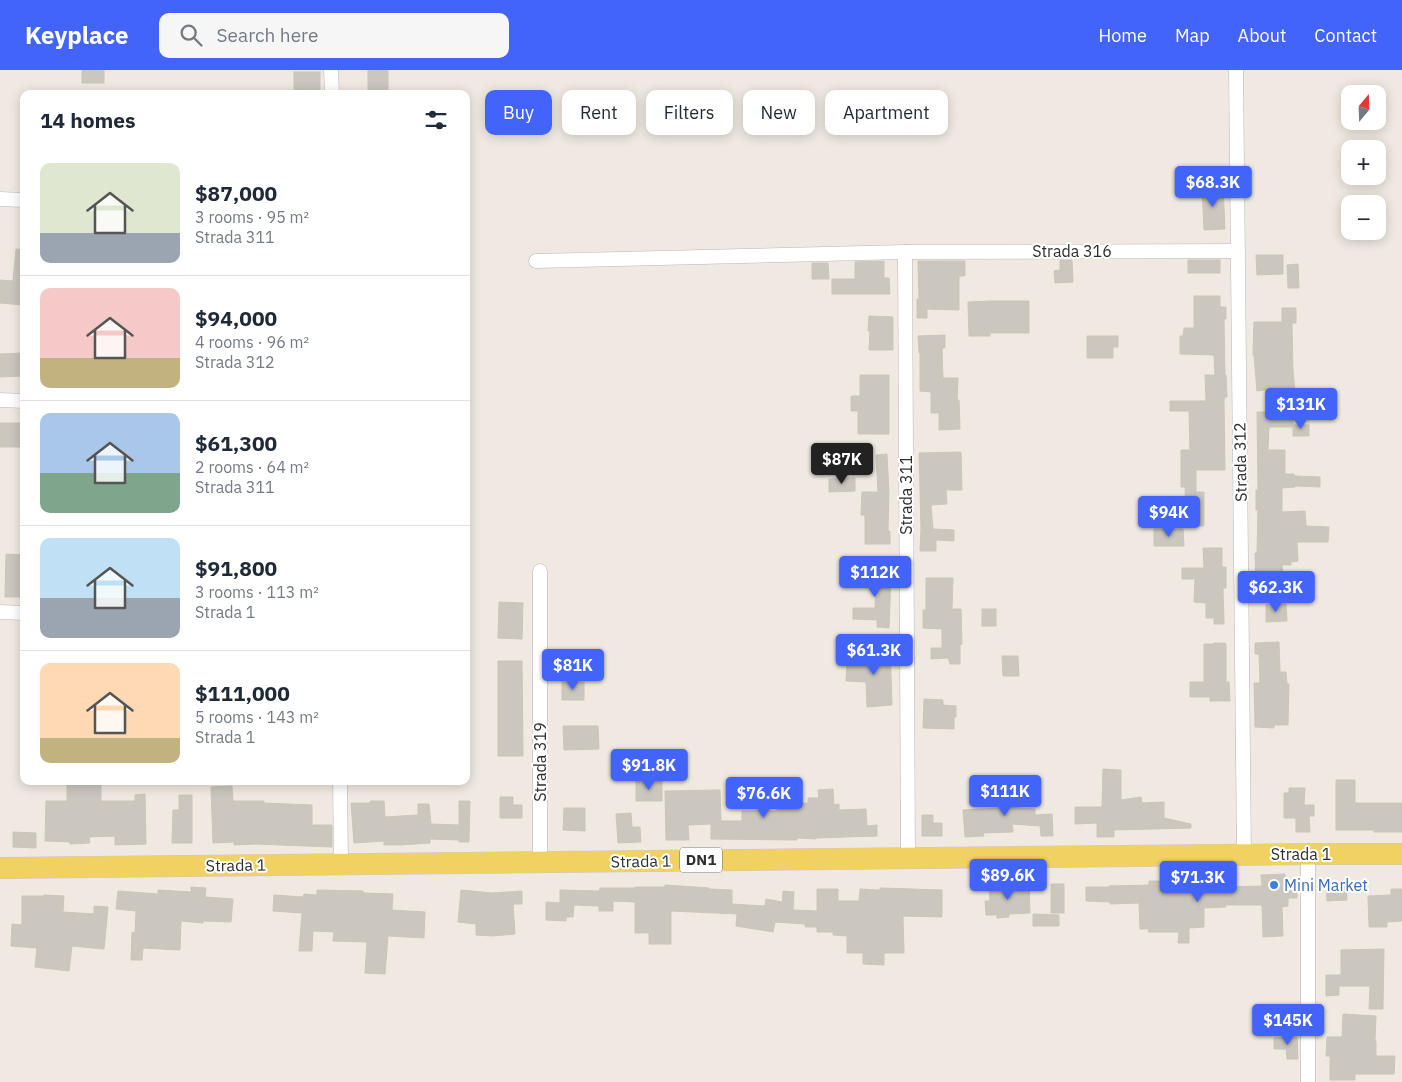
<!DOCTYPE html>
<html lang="en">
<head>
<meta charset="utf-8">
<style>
  :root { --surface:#fff; --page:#f6f6f7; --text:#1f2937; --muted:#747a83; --line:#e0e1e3; --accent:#4264fb }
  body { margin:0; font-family:"IBM Plex Sans",sans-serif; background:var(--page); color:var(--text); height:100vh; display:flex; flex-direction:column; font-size:19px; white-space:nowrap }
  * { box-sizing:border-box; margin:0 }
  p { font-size:16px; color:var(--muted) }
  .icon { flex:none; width:28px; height:28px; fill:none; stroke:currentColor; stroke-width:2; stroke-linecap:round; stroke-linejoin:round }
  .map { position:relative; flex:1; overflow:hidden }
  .sheet { position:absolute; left:20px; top:20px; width:450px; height:695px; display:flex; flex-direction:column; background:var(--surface); border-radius:10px; box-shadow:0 2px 12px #0003 }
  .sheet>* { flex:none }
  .guide { position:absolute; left:485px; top:20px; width:475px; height:45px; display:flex; gap:10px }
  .needle { width:32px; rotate:19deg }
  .fabs { position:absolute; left:1341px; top:15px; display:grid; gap:10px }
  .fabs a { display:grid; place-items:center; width:45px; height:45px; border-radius:10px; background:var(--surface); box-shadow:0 2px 12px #0003; font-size:25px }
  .price { position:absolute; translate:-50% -42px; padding:0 11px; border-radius:5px; background:var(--accent); color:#fff; font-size:16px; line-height:32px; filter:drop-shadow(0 1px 2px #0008) }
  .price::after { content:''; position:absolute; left:50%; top:30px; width:15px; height:11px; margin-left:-8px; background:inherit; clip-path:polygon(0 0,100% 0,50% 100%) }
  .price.active { background:#222; color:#fff }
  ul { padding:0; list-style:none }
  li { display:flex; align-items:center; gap:15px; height:125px; padding:0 20px }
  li+li { border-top:1px solid var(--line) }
  li span { display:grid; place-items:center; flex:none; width:140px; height:100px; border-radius:10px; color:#555 }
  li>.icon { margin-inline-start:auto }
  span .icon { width:60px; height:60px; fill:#fffc; stroke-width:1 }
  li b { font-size:21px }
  h2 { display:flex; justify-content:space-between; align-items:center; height:60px; padding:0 20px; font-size:21px }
  .chip { padding:0 18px; border-radius:10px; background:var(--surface); box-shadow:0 2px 12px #0003; font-size:18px; line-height:45px }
  .chip.active { background:var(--accent); color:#fff }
  header { display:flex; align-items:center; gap:30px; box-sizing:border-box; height:70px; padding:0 25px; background:var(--accent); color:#fff }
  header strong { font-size:24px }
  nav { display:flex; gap:28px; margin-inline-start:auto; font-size:18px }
  .search { width:350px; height:45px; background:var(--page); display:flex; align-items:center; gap:12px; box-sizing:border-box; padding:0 18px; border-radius:10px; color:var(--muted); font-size:19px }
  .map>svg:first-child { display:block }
  .building { fill:#cbc7bf; stroke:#cbc5ba }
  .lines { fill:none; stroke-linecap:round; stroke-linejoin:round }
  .street-casing { stroke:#b4b7c1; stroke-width:15 }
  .primary-casing { stroke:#c9c9c9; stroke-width:22 }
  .street { stroke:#fff; stroke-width:14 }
  .primary { stroke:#f2d163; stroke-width:21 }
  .shop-dot { fill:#3f7fe0; stroke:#fff; stroke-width:2 }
  .labels { text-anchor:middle; stroke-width:4; stroke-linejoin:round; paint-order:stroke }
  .shield { fill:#fff; stroke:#6d6d6d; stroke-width:1 }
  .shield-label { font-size:15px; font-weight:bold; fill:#2e2e2e }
  .street-label { font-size:16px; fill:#2e2e2e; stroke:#fff }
  .shop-label { font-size:16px; fill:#366cbe; stroke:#fff; text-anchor:start }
</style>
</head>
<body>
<header>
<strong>Keyplace</strong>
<div class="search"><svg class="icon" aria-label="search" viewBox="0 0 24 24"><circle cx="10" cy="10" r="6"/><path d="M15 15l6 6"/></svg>Search here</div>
<nav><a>Home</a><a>Map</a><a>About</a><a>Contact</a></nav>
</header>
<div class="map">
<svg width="1402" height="1012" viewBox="0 0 1402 1012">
  <rect width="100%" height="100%" fill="#efe9e1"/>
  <!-- building -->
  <g class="building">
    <rect x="82" y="0" width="22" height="13"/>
    <rect x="368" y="0" width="20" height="24"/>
    <rect x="294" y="2" width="26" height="20"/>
    <path d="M1202 117H1223L1225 159 1204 160Z"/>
    <path d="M16 179 24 180V235L0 233V210L13 211Z"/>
    <path d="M1256 185H1283V204L1257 205Z"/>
    <path d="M1060 190H1072L1073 212 1055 213 1054 201 1060 200Z"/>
    <rect x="1188" y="190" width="32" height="13"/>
    <path d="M884 191V208H889L890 224H832V209H855V192Z"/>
    <path d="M918 191H965V206H959V240L927 239V248H917V229H919Z"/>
    <path d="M812 193H828L829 209H812Z"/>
    <path d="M1298 194 1299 218H1288L1287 195Z"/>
    <path d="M1194 226H1220V237H1226V249H1224L1225 305H1226L1227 327H1225L1224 330 1225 400H1196V422H1204V456H1186L1185 417H1181V380H1190L1189 341H1170V331H1206L1205 305H1215L1214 285 1180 284V266H1183L1184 258H1194Z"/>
    <path d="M992 231H1029V263H990V266H969L968 232Z"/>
    <path d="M1282 238H1296V253H1292L1293 302 1295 321H1291L1292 342H1293V357H1269L1268 380H1285V404H1294L1295 406 1320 407V417L1295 416V417L1282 418V442L1305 441 1306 456 1329 457 1328 472H1297L1298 491 1291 492V495H1282L1283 507H1268L1269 516 1256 517 1255 483H1257L1258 440H1256V420H1258L1257 342H1268L1266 320 1257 321 1254 285H1253L1254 252H1282Z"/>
    <path d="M869 246 893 247V280H869L870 261H868Z"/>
    <path d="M945 265V278H942L943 308H958L957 330H959L960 359 939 360V343H931V322L920 321V283H919L918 266Z"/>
    <path d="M1087 266H1118V277H1113V288H1087Z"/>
    <path d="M24 283V306L0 307V284Z"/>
    <path d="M860 305H889V364H858V341H851V326H860Z"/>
    <rect x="0" y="353" width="24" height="24"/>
    <rect x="1293" y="355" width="16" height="11"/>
    <path d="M961 382 962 420H946L947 434 931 435 933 459 954 460V471L936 470V481H920L921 459 919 383Z"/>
    <path d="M887 384 889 422 888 461H890V474H865V445H861L862 422H878L876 385Z"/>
    <path d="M855 408V421L829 422V409Z"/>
    <path d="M1154 459H1183L1184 476H1154Z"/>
    <path d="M1203 478H1222V497H1226V518H1223L1224 554H1214V548H1206V533L1194 532 1195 509H1182V498H1204Z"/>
    <path d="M6 484 22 485 21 501H24V527H5Z"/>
    <path d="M851 502 891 504 889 558 877 557V550L853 549V538H875L876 515 850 513Z"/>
    <path d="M926 508H953L952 539H961L962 574 960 575V594H950L948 588 931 589V578H942V559L923 558V540H926Z"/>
    <path d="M499 532 523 533 522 569 498 568Z"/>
    <path d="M1286 534 1287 551 1266 552V535Z"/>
    <rect x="982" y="539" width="14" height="17"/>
    <path d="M1279 572 1280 602H1286L1287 614H1289L1288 655H1274V658L1255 657 1254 613H1260L1259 584H1255V573Z"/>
    <path d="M1214 573H1225L1226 574V612H1229L1230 631H1210V627H1190V612H1204V574H1214Z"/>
    <path d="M864 577 890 578 892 635 867 637 866 612 846 611 847 594 864 595Z"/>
    <path d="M1002 586H1018L1019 606H1003Z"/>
    <path d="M498 591H522L523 686H498Z"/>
    <rect x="562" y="612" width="22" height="18"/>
    <path d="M924 629 943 630V635L956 636V647H954V659L923 658Z"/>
    <path d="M563 656H598L599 679 564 680Z"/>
    <path d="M1103 699 1121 700V730L1141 727 1142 733 1164 732V748L1191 754V758L1114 760V767H1097V753L1075 754V737H1102Z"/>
    <path d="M1336 710H1355V733H1402V762H1374V760H1336Z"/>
    <path d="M67 711H101V731H135V725L145 724 146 774 115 775V766L89 767 90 773 70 774V772L45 771 46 731H67Z"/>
    <rect x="636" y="711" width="26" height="20"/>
    <path d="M1000 714H1011V721L1017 722 1018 738 1035 739V745L1052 744 1053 766H1041L1040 756 1012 754 1013 762 983 763 984 766 965 767 963 740 1001 738Z"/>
    <path d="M232 716 233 731H264V733L312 735V755H332V777L255 774 234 775V772L213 773 211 717Z"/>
    <path d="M1289 718H1305L1304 735H1314V746H1309L1310 762H1296V748H1284V723H1289Z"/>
    <path d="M833 719 834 735 839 734V740L866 739 867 756 877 755V766L816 768V769L797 768V770L711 769V754L688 755 689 770H666L665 721 720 720 721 751H742V741H777V733H808V728H819L818 720Z"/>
    <path d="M179 725H192V773H172L173 740H179Z"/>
    <path d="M500 727H513V735H522V748H500Z"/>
    <path d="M370 731H384L385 747 418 745V734H429L431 754 459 755V731H470L469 772H459V770L430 769V773L400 775H384V771L354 773 351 733H371Z"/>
    <path d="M564 738H585V761L563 760Z"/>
    <path d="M631 743 632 757H640L641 772 618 773 616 744Z"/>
    <path d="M922 745H933V753H942V766H922Z"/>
    <path d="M13 762 36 763V778L13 777Z"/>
    <path d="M1285 804V812H1297V828H1288V836L1282 837 1283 866 1263 867 1262 835H1225L1226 837 1204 838V857L1189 858V873H1178L1179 862H1148L1149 859H1140L1139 833 1110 834V832L1086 831V817H1109V816L1149 815V811H1189V813H1203V816L1224 815V817L1262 816 1261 805Z"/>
    <path d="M1346 813 1347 830 1327 831 1326 814Z"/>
    <rect x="1051" y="814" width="13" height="29"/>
    <path d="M665 815 709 818V819L732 820V834L765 836 766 829 782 832 783 821 794 822 793 840 817 841V819H838V831H859L860 819 880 820V818L942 820V847L903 846 904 883H884V895L863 894V883H847V866L833 865V862H817V857H805V854L775 852 773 862 736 856 737 844 671 841V874H649V863H635V832L613 831V841H599V836L574 835 573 847H566V851L546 850V832L560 833V820L599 821 600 818H635V817H665Z"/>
    <path d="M1029 815 1030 843 1009 844V847L997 848V845H986L985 831H990L989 818Z"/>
    <path d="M191 817 206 818 205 827 233 829 231 852 203 851V853L181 851 180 880 143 878 142 890H131L132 862 135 863 136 841 116 839 118 821 158 824V820L191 822Z"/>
    <path d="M1391 819H1402V851L1387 852V857H1369L1368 826 1391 825Z"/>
    <path d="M317 820 363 821V823L393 824 392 840 425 842 424 868 388 866 385 904 365 903 367 872 333 871 334 862 313 861 312 881H299L302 843 273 841 274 825 303 827 304 824 317 825Z"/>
    <path d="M461 820 492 823 522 821V834H513L515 864 493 866 476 865V854L458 852Z"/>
    <path d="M44 825 64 826 63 842 94 844V836L108 837 104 879 72 876 69 901 35 897 37 878 11 876 12 854 22 855V826H44Z"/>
    <path d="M1033 844 1059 845V856H1033Z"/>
    <path d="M1384 879 1383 939H1369L1370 916H1339V925L1326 926V905H1341V880Z"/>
    <path d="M1343 944 1376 946 1375 971H1376V986H1395L1394 1004H1355V1010H1330V986H1326L1327 967H1342Z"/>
    <path d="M1297 967 1298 989H1287L1286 979H1274V968Z"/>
  </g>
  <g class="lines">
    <!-- street casing -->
    <g class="street-casing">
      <g id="street">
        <path d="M331 0 332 24"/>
        <path d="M1236 0 1244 784"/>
        <path d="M0 129 24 130"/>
        <path d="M905 182 908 788"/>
        <path d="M536 191 905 182 1238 181"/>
        <path d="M0 330 24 331"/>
        <path d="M0 542 24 543"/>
        <path d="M340 711 341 794"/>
        <path d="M540 792V501"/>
        <path d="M1308 1012V784"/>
      </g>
    </g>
    <!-- primary casing -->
    <g class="primary-casing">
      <path id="primary" d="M0 798 1308 784H1402"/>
    </g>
    <!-- street -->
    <use href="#street" class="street"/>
    <!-- primary -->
    <use href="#primary" class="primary"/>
  </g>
  <!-- markers -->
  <circle class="shop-dot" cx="1274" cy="815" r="5"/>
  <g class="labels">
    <!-- shield labels -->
    <rect class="shield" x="680" y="777.5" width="42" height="25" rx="4"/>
    <g class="shield-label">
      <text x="701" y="795">DN1</text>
    </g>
    <!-- street labels -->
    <g class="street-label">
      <text x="1072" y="187">Strada 316</text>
      <text transform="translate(1240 392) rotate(-91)" y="6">Strada 312</text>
      <text transform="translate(906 425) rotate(-90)" y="6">Strada 311</text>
      <text transform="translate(540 692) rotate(-90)" y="6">Strada 319</text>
      <text x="1301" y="790">Strada 1</text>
      <text transform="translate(641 791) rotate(-1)" y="6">Strada 1</text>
      <text transform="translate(236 795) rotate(-1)" y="6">Strada 1</text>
    </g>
    <!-- shop labels -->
    <g class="shop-label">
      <text x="1284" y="821">Mini Market</text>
    </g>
  </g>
</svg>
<div class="fabs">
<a><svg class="needle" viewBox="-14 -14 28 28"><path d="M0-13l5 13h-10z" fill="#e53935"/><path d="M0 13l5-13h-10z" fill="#747a83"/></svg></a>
<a>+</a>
<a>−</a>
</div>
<b class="price" style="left:1213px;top:138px">$68.3K</b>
<b class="price" style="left:1301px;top:360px">$131K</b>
<b class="price active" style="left:842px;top:415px">$87K</b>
<b class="price" style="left:1169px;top:468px">$94K</b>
<b class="price" style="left:875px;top:528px">$112K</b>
<b class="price" style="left:1276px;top:543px">$62.3K</b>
<b class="price" style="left:874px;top:606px">$61.3K</b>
<b class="price" style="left:573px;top:621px">$81K</b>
<b class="price" style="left:649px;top:721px">$91.8K</b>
<b class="price" style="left:1005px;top:747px">$111K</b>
<b class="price" style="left:764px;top:749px">$76.6K</b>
<b class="price" style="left:1008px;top:831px">$89.6K</b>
<b class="price" style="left:1198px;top:833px">$71.3K</b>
<b class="price" style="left:1288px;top:976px">$145K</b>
<div class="guide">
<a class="chip active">Buy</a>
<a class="chip">Rent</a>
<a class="chip">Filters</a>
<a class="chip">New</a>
<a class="chip">Apartment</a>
</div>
<section class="sheet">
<h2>14 homes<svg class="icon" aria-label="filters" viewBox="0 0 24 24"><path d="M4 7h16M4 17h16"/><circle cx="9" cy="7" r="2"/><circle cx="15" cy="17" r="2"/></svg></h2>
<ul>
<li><span style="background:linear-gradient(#dfe7d0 70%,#9aa5b1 0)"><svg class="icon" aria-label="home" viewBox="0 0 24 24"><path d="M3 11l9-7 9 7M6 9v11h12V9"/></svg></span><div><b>$87,000</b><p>3 rooms · 95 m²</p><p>Strada 311</p></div></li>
<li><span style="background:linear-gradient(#f6c9c9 70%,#c2b280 0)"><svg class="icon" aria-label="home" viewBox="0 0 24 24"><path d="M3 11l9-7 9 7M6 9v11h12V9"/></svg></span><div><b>$94,000</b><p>4 rooms · 96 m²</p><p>Strada 312</p></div></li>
<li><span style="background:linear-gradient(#a9c7e8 60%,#7fa58c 0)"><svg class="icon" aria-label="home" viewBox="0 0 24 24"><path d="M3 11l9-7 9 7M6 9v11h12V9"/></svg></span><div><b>$61,300</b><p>2 rooms · 64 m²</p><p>Strada 311</p></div></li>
<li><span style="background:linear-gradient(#bfe0f5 60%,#9aa5b1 0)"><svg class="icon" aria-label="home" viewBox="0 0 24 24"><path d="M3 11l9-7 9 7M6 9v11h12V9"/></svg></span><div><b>$91,800</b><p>3 rooms · 113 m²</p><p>Strada 1</p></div></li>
<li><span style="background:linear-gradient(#ffd9b3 75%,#c2b280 0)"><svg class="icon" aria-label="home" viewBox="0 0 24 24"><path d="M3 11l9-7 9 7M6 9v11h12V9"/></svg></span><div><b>$111,000</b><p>5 rooms · 143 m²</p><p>Strada 1</p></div></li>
</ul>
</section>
</div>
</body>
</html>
